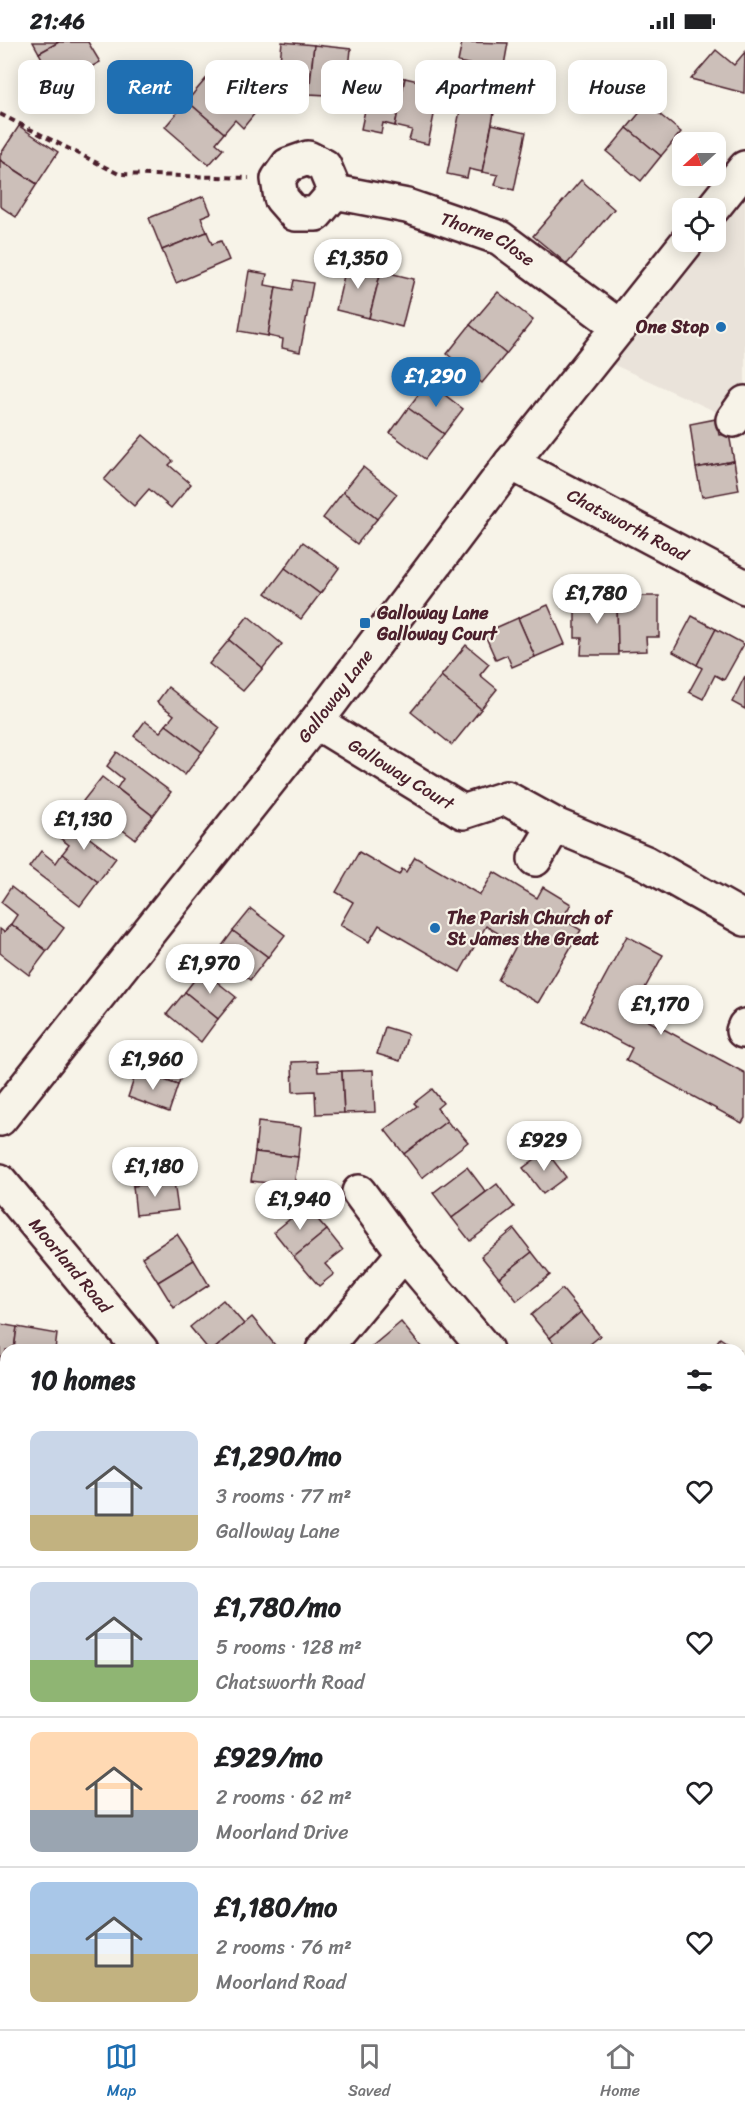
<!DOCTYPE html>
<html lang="en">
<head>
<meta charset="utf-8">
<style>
  :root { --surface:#fff; --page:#f6f6f6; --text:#202124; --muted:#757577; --line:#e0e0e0; --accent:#1f6fb2 }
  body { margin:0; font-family:Sriracha,sans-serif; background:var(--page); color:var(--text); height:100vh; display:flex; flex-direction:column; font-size:22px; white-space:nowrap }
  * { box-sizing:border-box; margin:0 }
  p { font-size:20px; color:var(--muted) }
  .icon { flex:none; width:33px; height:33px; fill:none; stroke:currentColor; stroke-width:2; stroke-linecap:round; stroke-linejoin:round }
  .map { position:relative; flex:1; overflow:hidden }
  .details { position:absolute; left:0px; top:1302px; width:746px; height:686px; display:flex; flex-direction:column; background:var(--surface); border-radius:18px 18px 0 0; box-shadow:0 3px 15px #0003 }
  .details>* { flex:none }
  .guide { position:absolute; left:18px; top:18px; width:710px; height:54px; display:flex; gap:12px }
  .needle { width:39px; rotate:249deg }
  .buttons { position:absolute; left:672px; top:90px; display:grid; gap:12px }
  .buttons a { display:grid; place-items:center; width:54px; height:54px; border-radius:12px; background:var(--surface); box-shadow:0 3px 15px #0003; font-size:30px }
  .price { position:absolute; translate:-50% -51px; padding:0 14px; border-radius:21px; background:#fff; color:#222; font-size:20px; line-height:39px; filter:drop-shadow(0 2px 3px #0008) }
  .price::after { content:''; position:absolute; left:50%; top:36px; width:18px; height:14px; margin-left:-9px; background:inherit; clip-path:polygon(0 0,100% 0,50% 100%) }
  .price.active { background:var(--accent); color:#fff }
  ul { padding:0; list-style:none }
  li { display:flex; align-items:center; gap:18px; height:150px; padding:0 30px }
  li+li { border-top:2px solid var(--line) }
  li span { display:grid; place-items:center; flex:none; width:168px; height:120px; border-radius:12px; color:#555 }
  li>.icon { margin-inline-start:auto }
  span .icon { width:72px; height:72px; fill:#fffc; stroke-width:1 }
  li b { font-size:26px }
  h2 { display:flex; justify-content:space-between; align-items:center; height:72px; padding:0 30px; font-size:26px }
  .tag { padding:0 21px; border-radius:12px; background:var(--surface); box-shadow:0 3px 15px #0003; font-size:21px; line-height:54px }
  .tag.active { background:var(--accent); color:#fff }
  .status { display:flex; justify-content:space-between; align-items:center; height:42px; padding:0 30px; background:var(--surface); direction:ltr }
  .status svg { height:16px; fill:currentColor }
  .menu { display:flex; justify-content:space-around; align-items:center; height:84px; border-top:2px solid var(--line); background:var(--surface); font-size:16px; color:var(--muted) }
  .menu a { display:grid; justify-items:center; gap:3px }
  .menu .active { color:var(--accent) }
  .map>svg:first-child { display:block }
  .built { fill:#eae3da }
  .building { fill:#ccbfb9; stroke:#4a1f2b; stroke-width:1.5 }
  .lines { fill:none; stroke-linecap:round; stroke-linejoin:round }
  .minor-casing { stroke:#4a1f2b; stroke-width:38 }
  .major-casing { stroke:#4a1f2b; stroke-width:38 }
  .path { stroke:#4a1f2b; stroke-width:4; stroke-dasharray:6 4.5; stroke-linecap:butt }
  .minor { stroke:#f7f3e8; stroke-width:33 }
  .major { stroke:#f7f3e8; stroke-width:33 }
  .poi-dot { fill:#1f6fb2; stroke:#f7f3e8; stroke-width:2 }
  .labels { text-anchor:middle; stroke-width:4.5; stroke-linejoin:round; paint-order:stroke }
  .street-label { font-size:18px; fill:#4a1f2b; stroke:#f7f3e8 }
  .poi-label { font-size:18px; font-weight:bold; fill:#4a1f2b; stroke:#f7f3e8; text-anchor:start }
</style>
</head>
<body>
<div class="status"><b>21:46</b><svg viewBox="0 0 49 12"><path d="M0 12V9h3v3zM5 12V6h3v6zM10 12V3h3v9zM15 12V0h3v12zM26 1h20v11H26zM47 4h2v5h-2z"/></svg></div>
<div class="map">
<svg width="745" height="1987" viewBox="0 0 745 1987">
  <rect width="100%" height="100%" fill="#f7f3e8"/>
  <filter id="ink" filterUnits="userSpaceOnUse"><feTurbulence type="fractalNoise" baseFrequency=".0167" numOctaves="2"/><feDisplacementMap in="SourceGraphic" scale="12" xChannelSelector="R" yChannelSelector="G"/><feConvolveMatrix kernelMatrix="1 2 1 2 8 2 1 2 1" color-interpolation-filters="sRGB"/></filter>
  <g filter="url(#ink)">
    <!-- built -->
    <path class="built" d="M745 126V383L597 315 687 200H716V166Z"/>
    <!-- building -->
    <g class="building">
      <path d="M33 0H59L39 11Z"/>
      <path d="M59 0H88L100 20 52 47 40 28 46 24 39 11Z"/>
      <path d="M282 0 314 3 309 52 298 51 297 60 276 58Z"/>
      <path d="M462 0 508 1 503 29 458 20Z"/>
      <path d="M314 3 351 7 345 66 325 64 327 53 309 52Z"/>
      <path d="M716 8 734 23 745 10 744 51 691 37Z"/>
      <path d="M373 30 405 36 395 84 383 81 381 91 361 87Z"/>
      <path d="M210 32 255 71 243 86 235 78 224 91 187 59Z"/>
      <path d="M405 36 440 44 428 102 409 98 412 88 395 84Z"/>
      <path d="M187 59 224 91 216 101 223 107 209 123 165 85Z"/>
      <path d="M647 62 681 90 661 114 627 86Z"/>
      <path d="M461 64 494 71 482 130 469 127 467 136 447 132Z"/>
      <path d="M492 82 526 90 514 148 495 143 498 133 482 130Z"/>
      <path d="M19 84 58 110 37 142 0 118V113Z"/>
      <path d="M627 86 661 114 641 139 607 110Z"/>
      <path d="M0 118 37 142 16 175 0 164Z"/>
      <path d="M581 138 614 167 567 222 533 194Z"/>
      <path d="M204 154 211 171 201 175 207 190 162 208 149 176Z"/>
      <path d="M207 190 212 202 221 199 229 218 176 241 162 208Z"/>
      <path d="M347 221 381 229 369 276 336 268Z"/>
      <path d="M249 229 267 232 265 243 276 245 268 294 239 289Z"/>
      <path d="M381 229 414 237 402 285 369 276Z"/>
      <path d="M294 238 313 241 300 310 282 306 283 297 268 294 276 245 292 248Z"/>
      <path d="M498 250 533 278 506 312 470 283Z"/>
      <path d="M470 283 506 312 482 341 447 312Z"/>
      <path d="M428 340 463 367 444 392 408 366Z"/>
      <path d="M408 366 444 392 425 417 390 391Z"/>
      <path d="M716 377 719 393 729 392 734 419 696 426 690 382Z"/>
      <path d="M143 393 173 419 169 423 191 442 171 466 149 447 134 464 104 438Z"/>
      <path d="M734 419 739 448 702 455 696 426Z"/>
      <path d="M363 425 397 452 377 477 343 450Z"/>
      <path d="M343 450 377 477 357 502 323 476Z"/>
      <path d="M303 500 339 526 320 552 285 526Z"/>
      <path d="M285 526 320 552 301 577 266 551Z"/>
      <path d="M588 554H617L618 613H581L582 596H575V558L588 557Z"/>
      <path d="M617 554H659V595H646L647 609 618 610Z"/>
      <path d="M548 563 565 602 535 615 518 576Z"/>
      <path d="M248 574 282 602 263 626 229 598Z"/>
      <path d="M692 574 716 587 697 623 673 610Z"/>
      <path d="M518 576 535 615 512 625 507 613 496 618 484 591Z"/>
      <path d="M716 587 744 602 724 638 715 633 703 657 689 650 702 626 697 623Z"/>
      <path d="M229 598 263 626 243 649 209 622Z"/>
      <path d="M466 603 489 622 480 633 497 647 481 667 441 634Z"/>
      <path d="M441 634 481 667 452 703 411 670Z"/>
      <path d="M745 634V667L732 660Z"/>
      <path d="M168 645 220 686 202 710 166 683 174 673 157 660Z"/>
      <path d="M145 679 160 690 166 683 202 710 185 733 134 694Z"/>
      <path d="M117 710 171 750 153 774 117 746 123 737 107 724Z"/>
      <path d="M102 735 153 774 135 797 83 759Z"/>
      <path d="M63 776 116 816 98 840 62 812 69 803 52 790Z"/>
      <path d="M41 809 56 821 62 812 98 840 80 864 29 825Z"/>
      <path d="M359 810 399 833 402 827 406 830 415 815 480 853 494 830 537 856 543 845 571 862 562 877 581 888 538 961 498 938 517 902 486 884 460 930 379 883 369 900 340 883 353 860 336 850Z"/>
      <path d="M11 845 64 886 47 909 11 882 17 873 1 860Z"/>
      <path d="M251 867 285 893 268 915 233 889Z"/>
      <path d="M11 882 47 909 29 933 0 911V887L4 890Z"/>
      <path d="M233 889 268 915 250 938 216 912Z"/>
      <path d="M627 894 663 913 632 970 745 1031V1076L742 1081 626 1018 632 1006 581 979Z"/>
      <path d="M202 928 236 955 218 977 185 950Z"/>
      <path d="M185 950 218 977 201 1000 167 972Z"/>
      <path d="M385 985 408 992 400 1019 377 1012Z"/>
      <path d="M146 1001 188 1016 178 1043 137 1028Z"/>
      <path d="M317 1019 318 1030 342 1029 344 1071 316 1072 315 1049 293 1050 292 1020Z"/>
      <path d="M137 1028 178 1043 169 1070 128 1055Z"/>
      <path d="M373 1028 375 1070 344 1071 342 1029Z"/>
      <path d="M432 1047 443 1061 437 1066 447 1079 404 1112 385 1088 417 1064 414 1061Z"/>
      <path d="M447 1079 454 1088 456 1086 468 1100 422 1136 404 1112Z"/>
      <path d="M258 1080 301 1085 298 1115 255 1110Z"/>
      <path d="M546 1109 566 1135 543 1152 523 1126Z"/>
      <path d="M255 1110 298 1115 294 1144 251 1139Z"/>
      <path d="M171 1111 174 1140 133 1144 129 1115Z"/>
      <path d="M467 1125 486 1150 452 1176 433 1151Z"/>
      <path d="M174 1140 178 1168 136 1173 133 1144Z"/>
      <path d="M497 1142 514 1165 470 1199 452 1176Z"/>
      <path d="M306 1164 327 1188 294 1215 274 1190Z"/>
      <path d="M514 1187 532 1210 499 1236 481 1214Z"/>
      <path d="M327 1188 343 1208 325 1222 334 1232 319 1244 294 1215Z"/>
      <path d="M177 1192 194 1218 158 1240 142 1215Z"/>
      <path d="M532 1210 550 1233 517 1259 499 1236Z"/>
      <path d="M194 1218 209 1243 174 1266 158 1240Z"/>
      <path d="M562 1247 581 1270 550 1296 531 1273Z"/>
      <path d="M223 1258 244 1282 213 1308H209L190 1285Z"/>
      <path d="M581 1270 600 1294 583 1308H559L550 1296Z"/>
      <path d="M252 1275 279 1308H213L244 1282Z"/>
      <path d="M401 1280 422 1306 420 1308H371L370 1306Z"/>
      <path d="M0 1282 17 1285 14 1308H6V1326L0 1325Z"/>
      <path d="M17 1285 57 1292 55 1308H14Z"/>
      <path d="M720 1296 738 1308H711Z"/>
      <path d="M740 1374 745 1378V1414L740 1409Z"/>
      <path d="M740 1616 745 1620V1656L740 1651Z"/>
      <path d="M4 1746 6 1749V1783L0 1788V1750Z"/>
      <path d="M6 1783V1812L0 1804V1788Z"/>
      <path d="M745 1912V1943L740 1947V1916Z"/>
      <path d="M175 1982H210L213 1985 173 1987 171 1985Z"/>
      <path d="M341 1982H377L379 1984 375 1987H340L337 1984Z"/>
      <path d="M600 1982H638L632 1987H604Z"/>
    </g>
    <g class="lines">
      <!-- minor casing -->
      <g class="minor-casing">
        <g id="minor">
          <path id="s1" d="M335 150 324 124 308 116 288 123 278 137 281 156 295 172H316L335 150 407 164 500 196 620 285"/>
          <path d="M733 378 745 361"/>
          <path id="s2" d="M511 421 745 545"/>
          <path id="s3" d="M316 680 463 770 506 756 555 783 646 821 745 877"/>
          <path d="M535 817 555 783"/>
          <path d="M743 989 745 984"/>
          <path id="s4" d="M0 1139 141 1308"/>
          <path d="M359 1150 404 1211"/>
          <path d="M323 1308 404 1211 486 1308"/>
          <path d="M740 1522 745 1515"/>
          <path d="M740 1558 745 1562"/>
          <path d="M274 1982 278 1987"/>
          <path d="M709 1982 714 1987"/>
        </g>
      </g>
      <!-- major casing -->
      <g class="major-casing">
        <g id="major">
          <path d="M713 166 745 126"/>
          <path id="s5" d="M0 1077 316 680 511 421 687 200"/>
        </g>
      </g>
      <!-- path -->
      <path class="path" d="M0 72 119 132 249 136"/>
      <!-- minor -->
      <use href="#minor" class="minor"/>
      <!-- major -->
      <use href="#major" class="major"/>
    </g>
  </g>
  <!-- markers -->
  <g class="poi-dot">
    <circle cx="721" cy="285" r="6"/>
    <rect x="359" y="575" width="12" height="12" rx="3"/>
    <circle cx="435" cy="886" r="6"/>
  </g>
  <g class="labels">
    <!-- street labels -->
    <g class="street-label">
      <text dy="6" stroke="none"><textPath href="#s1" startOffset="336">Thorne Close</textPath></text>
      <text dy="6" stroke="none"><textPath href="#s2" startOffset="132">Chatsworth Road</textPath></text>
      <text dy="6" stroke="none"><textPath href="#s5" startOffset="540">Galloway Lane</textPath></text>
      <text dy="6" stroke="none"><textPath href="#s3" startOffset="100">Galloway Court</textPath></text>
      <text dy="6" stroke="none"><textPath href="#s4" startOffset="110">Moorland Road</textPath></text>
    </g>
    <!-- poi labels -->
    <g class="poi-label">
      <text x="709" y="291" text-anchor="end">One Stop</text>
      <text x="377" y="577">Galloway Lane<tspan x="377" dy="21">Galloway Court</tspan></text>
      <text x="447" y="882">The Parish Church of<tspan x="447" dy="21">St James the Great</tspan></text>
    </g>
  </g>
</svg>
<div class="buttons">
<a><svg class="needle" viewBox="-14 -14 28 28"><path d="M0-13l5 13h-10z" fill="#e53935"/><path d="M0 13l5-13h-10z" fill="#757577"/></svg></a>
<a><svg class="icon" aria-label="locate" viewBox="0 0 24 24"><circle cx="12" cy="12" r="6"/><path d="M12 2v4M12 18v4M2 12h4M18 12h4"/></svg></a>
</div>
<b class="price" style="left:358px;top:248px">£1,350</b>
<b class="price active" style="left:436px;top:366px">£1,290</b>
<b class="price" style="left:597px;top:583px">£1,780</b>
<b class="price" style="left:84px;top:809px">£1,130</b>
<b class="price" style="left:210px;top:953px">£1,970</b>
<b class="price" style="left:661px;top:994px">£1,170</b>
<b class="price" style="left:153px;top:1049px">£1,960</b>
<b class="price" style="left:544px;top:1130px">£929</b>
<b class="price" style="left:155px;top:1156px">£1,180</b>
<b class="price" style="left:300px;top:1189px">£1,940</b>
<div class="guide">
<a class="tag">Buy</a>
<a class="tag active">Rent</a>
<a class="tag">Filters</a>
<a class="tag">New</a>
<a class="tag">Apartment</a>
<a class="tag">House</a>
</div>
<section class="details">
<h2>10 homes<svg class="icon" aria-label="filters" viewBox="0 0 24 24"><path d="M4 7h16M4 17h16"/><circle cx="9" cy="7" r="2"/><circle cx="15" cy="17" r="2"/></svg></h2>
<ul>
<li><span style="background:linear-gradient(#c9d6e8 70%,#c2b280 0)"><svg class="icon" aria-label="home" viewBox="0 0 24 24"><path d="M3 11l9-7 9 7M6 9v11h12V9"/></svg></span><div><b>£1,290/mo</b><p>3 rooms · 77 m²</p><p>Galloway Lane</p></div><svg class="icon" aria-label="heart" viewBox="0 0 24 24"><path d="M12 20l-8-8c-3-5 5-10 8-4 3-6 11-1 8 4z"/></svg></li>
<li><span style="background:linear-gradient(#c9d6e8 65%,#8fb573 0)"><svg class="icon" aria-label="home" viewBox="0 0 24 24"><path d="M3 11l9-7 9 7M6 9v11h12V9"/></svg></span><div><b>£1,780/mo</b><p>5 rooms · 128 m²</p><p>Chatsworth Road</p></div><svg class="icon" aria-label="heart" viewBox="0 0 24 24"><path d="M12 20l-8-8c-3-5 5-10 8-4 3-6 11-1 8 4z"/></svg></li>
<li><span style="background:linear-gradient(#ffd9b3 65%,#9aa5b1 0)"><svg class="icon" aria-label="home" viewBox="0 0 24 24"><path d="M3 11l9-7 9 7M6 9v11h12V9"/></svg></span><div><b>£929/mo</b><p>2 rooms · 62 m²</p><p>Moorland Drive</p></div><svg class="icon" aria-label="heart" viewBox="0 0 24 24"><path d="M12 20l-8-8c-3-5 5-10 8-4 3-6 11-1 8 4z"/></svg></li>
<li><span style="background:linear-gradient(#a9c7e8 60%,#c2b280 0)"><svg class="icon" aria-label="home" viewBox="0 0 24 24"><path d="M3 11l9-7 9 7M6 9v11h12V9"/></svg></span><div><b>£1,180/mo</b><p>2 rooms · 76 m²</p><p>Moorland Road</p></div><svg class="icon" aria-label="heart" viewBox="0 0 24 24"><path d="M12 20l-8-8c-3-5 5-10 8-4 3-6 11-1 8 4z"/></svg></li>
</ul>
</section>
</div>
<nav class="menu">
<a class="active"><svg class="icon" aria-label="map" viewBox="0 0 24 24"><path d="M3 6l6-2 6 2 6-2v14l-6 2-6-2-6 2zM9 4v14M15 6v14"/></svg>Map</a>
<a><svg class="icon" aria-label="saved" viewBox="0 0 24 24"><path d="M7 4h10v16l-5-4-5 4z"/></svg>Saved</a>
<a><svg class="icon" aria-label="home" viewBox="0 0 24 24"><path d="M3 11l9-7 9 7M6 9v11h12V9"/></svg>Home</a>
</nav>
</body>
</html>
